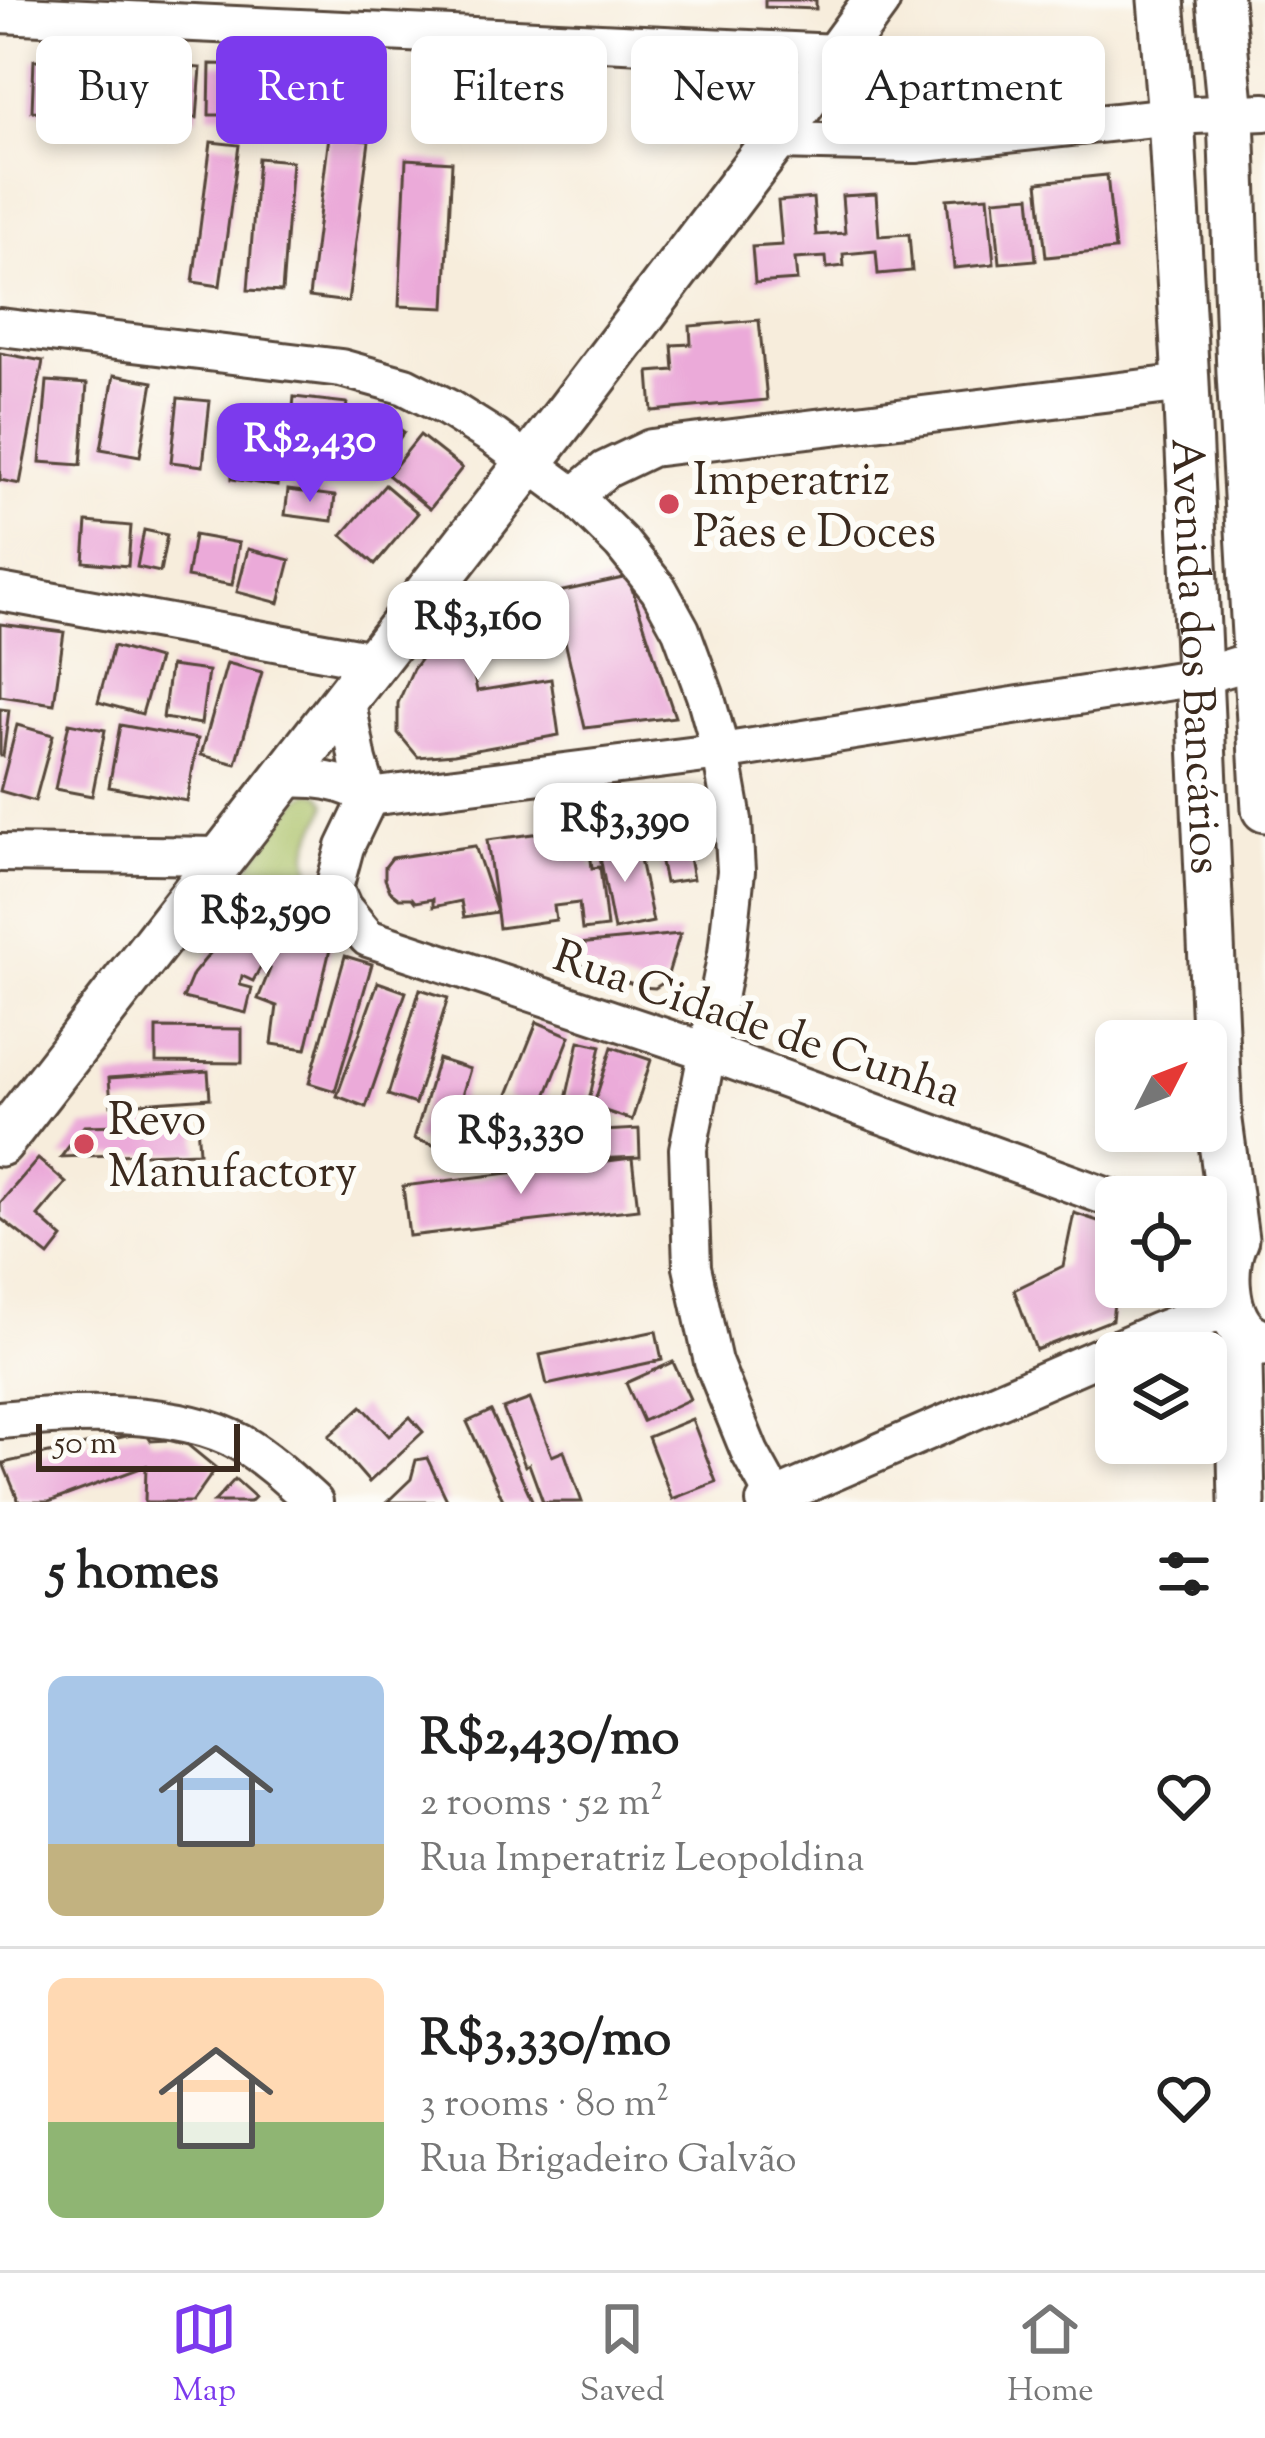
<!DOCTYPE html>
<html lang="en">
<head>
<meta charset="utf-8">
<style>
  :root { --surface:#fff; --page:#f6f6f6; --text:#222; --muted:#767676; --line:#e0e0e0; --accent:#7c3aed }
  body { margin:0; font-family:"Sorts Mill Goudy",serif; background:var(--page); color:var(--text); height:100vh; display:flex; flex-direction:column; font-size:45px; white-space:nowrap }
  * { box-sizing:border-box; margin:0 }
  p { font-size:39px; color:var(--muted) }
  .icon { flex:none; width:66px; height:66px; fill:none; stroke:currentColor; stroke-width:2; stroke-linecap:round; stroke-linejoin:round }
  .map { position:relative; height:1502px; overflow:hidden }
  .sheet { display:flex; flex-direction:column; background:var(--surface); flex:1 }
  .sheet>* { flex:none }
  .guide { position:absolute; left:36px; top:36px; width:1194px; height:108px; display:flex; gap:24px }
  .needle { width:78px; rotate:48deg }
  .buttons { position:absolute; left:1095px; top:1020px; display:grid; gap:24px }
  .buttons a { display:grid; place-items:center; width:132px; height:132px; border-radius:18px; background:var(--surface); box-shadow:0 6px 18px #0003; font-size:60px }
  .scale { position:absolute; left:36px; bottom:30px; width:204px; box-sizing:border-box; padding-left:12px; border:6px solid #3b2a1e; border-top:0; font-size:33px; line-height:42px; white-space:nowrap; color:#3b2a1e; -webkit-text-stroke:9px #fdfcf7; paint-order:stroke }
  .price { position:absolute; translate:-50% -102px; padding:0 27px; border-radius:24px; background:#fff; color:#222; font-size:39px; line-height:78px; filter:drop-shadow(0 3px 6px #0008) }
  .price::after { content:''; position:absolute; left:50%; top:72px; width:36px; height:27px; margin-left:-18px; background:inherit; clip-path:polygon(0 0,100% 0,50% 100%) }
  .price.active { background:var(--accent); color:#fff }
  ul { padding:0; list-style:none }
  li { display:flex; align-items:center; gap:36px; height:300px; padding:0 48px }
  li+li { border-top:3px solid var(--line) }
  li span { display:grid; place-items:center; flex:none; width:336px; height:240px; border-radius:18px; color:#555 }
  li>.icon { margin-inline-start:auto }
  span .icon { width:144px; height:144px; fill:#fffc; stroke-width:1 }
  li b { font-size:51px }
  h2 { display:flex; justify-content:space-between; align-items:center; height:144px; padding:0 48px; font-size:51px }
  .tag { padding:0 42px; border-radius:18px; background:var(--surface); box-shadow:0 6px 18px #0003; font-size:42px; line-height:108px }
  .tag.active { background:var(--accent); color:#fff }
  .tab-bar { display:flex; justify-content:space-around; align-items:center; height:168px; border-top:3px solid var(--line); background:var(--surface); font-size:33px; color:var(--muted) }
  .tab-bar a { display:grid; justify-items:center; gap:6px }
  .tab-bar .active { color:var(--accent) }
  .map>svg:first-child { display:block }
  .green { fill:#a8bf64; stroke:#727441; stroke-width:3 }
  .building { fill:#ebaad9 }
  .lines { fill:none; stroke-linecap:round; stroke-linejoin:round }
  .minor-casing { stroke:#57473a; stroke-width:42 }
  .major-casing { stroke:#57473a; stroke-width:51 }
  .minor { stroke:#fff; stroke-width:36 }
  .major { stroke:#fff; stroke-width:45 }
  .poi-dot { fill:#d1495b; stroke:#fdfcf7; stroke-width:4.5 }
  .labels { text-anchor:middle; stroke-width:12; stroke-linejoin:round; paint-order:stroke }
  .poi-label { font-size:45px; fill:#3b2a1e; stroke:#fdfcf7; text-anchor:start }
  .street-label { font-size:45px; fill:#3b2a1e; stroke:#fdfcf7 }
</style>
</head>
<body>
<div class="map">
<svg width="1265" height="1502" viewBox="0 0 1265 1502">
  <rect width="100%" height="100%" fill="#fdfcf7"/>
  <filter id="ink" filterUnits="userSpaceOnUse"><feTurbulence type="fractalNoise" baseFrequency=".00833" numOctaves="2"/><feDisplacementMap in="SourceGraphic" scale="24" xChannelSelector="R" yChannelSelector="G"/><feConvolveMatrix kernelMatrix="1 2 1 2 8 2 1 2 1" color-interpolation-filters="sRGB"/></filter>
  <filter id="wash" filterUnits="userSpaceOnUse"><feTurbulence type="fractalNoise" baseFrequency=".004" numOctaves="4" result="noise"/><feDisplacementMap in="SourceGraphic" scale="48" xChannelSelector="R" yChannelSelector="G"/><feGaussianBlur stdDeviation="2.7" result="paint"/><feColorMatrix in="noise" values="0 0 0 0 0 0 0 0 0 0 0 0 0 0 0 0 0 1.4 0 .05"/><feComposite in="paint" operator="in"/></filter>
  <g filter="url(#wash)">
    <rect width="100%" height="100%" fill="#f7eddc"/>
    <!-- green -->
    <path class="green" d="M310 792 321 794 327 803C324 821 309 834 308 853 308 864 313 874 314 885L308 893 245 872 298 800Z"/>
    <g id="blocks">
      <!-- building -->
      <g class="building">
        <path d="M765 0H816V9L765 7Z"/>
        <path d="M91 57 138 61 135 109 87 104Z"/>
        <path d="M34 60 69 62 67 113 32 111Z"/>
        <rect x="260" y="62" width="57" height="63"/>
        <path d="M153 64 201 68 197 118 149 114Z"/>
        <path d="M210 64 246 65V115H209Z"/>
        <path d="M338 69 381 72 377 123 334 120Z"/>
        <path d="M329 136 369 141 348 302 309 297Z"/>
        <path d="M211 142 239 145 220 286 193 282Z"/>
        <path d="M258 158 292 161 282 292 248 290Z"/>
        <path d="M406 159 452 162 445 308 399 306Z"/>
        <path d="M1107 175 1115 250 1046 257 1038 182Z"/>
        <path d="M876 194 879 236 909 234 912 271 878 274 876 251 843 254 844 266 827 268 826 257 795 259 797 280 755 283 752 247 782 245 778 201 813 198 816 235 845 233 842 196Z"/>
        <path d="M988 196 994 264 954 268 947 199Z"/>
        <path d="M1030 196 1036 260 1000 263 994 199Z"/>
        <path d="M759 320 767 400 652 411 649 372 674 370 672 345 691 344 690 326Z"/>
        <path d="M0 353 43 361 20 484 0 480Z"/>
        <path d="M114 375 153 382 140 456 101 449Z"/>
        <path d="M47 381 87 384 81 465 40 462Z"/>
        <path d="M294 397 347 403 338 466 288 460Z"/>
        <path d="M178 398 210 401 203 466 171 462Z"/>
        <path d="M254 415 284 420 277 486 232 479V426L251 427Z"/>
        <path d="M380 415 404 432 374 473 351 455Z"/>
        <path d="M420 435 462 468 430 509 388 475Z"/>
        <path d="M385 485 418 513 375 564 342 535Z"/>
        <path d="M288 490 335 496 332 521 285 515Z"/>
        <path d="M87 522 131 526 128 566 84 562Z"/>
        <path d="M144 530 167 535 160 572 137 567Z"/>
        <path d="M194 535 239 543 232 585 187 577Z"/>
        <path d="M248 549 290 560 279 603 237 592Z"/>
        <path d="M628 577 675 717 585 728 554 593Z"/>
        <path d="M538 592 547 650 471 661 477 691 551 679 559 735 454 754 418 757 398 733V703L413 669 461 605Z"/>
        <path d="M0 624 64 632 54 704 0 696Z"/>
        <path d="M113 646 158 659 142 714 98 702Z"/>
        <path d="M227 663 262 672 236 764 201 755Z"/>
        <path d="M170 666 208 671 201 724 163 718Z"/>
        <path d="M0 709 9 710 3 756H0Z"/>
        <path d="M69 723 105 730 92 796 55 789Z"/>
        <path d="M17 725 53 735 35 801 0 791Z"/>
        <path d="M120 725 198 739 187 801 109 787Z"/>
        <path d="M681 816 693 879 665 883 653 821Z"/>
        <path d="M587 827 592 868 600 867 607 927 582 930 579 903 554 906 556 920 499 928 497 912 464 917 461 901 433 907V899L415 902 412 898H399L390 891 385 879V867L392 858 475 846 497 912 487 840Z"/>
        <path d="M636 840 653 922 614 930 598 846Z"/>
        <path d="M263 924 332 941 306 1049 272 1044 277 1006 258 999 270 969 260 968 253 981 242 976 240 985 252 988 246 1013 183 998 193 974 230 929Z"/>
        <path d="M680 934 666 981 655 988 641 987 562 958 560 951 568 945Z"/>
        <path d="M345 956 372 964 335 1091 309 1083Z"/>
        <path d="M378 982 406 992 366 1107 337 1096Z"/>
        <path d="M420 989 448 998 415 1104 388 1095Z"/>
        <path d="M537 1022 570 1036 540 1111 507 1097Z"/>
        <path d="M156 1028 242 1029V1063L156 1062Z"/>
        <path d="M579 1041 601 1046 585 1119 563 1113Z"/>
        <path d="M612 1047 651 1060 632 1120 593 1107Z"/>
        <path d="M438 1059 470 1069 446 1149 414 1139Z"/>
        <path d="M208 1071 210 1098 111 1105 109 1078Z"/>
        <path d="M197 1123 199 1152 61 1157 84 1126Z"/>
        <path d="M639 1129 640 1157 549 1161 547 1134Z"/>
        <path d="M632 1158 638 1209 409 1236 403 1186Z"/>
        <path d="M38 1159 66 1183 38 1216 63 1238 49 1256 0 1218V1203Z"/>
        <path d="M1074 1213 1116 1227V1286L1112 1320 1036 1350 1014 1290 1063 1266Z"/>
        <path d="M656 1331 662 1360 547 1385 540 1355Z"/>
        <path d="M673 1362 690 1399 643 1421 626 1383Z"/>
        <path d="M530 1399 552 1456 564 1451 582 1502H543L529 1464 525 1466 503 1409Z"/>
        <path d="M362 1406 389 1436 410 1417 423 1432 369 1482 329 1436Z"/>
        <path d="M491 1411 533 1502H504L467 1422Z"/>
        <path d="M692 1419 716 1482 672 1499 648 1437Z"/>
        <path d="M145 1432 151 1441 168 1440 188 1445 216 1468 192 1502H145L146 1466 49 1502H19L3 1463Z"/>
        <path d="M427 1458 448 1502H387L411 1479 416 1460Z"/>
        <path d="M235 1479 255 1497 250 1502H214Z"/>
      </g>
    </g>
  </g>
  <g filter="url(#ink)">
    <use href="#blocks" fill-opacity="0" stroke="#57473a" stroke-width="3"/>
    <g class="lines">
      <!-- minor casing -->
      <g class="minor-casing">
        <g id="minor">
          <path d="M0 14 837 53C858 105 866 118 915 144"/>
          <path d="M774 141 915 144 1171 116 1265 112"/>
          <path d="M0 327 341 368 405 386 448 408 494 437 574 496 622 544 659 590 681 630 705 695 721 752 733 820 736 871 727 953 688 1149 692 1267 713 1362 750 1453 777 1502"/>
          <path d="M574 496 605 470 651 448 1186 383"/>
          <path d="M0 592 373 660"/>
          <path d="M282 779C315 777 340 780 369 797"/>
          <path d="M369 797 721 752 1198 677 1265 657"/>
          <path d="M0 853 222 856"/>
          <path d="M334 888 343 908 368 938 706 1051 1116 1200"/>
          <path d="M195 895 301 921 334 888 345 847 369 797 358 761 346 697"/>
          <path d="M0 1420C71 1413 177 1407 241 1443 268 1459 291 1481 314 1502"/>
          <path d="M765 1502 1158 1331 1181 1322 1200 1320 1230 1307"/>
        </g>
      </g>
      <!-- major casing -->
      <g class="major-casing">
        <g id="major">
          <path id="s1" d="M1161 0 1171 116 1186 383 1219 1121 1235 1239C1222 1264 1224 1314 1247 1334 1252 1338 1259 1340 1265 1343"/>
          <path d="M1220 0 1231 114 1240 373 1265 809"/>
          <path d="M0 1143 570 410 774 141 877 0"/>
          <path d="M1242 1502 1239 1363 1246 1333"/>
        </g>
      </g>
      <!-- minor -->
      <use href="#minor" class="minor"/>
      <!-- major -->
      <use href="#major" class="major"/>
    </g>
  </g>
  <!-- markers -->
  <g class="poi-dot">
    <circle cx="669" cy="504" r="12"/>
    <circle cx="84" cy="1144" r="12"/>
  </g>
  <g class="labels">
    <!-- poi labels -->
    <g class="poi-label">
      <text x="693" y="494">Imperatriz<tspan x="693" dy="52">Pães e Doces</tspan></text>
      <text x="108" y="1134">Revo<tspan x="108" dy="52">Manufactory</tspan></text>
    </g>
    <!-- street labels -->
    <g class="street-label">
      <text dy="16" stroke="none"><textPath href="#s1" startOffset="657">Avenida dos Bancários</textPath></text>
      <text transform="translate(758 1022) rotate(19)" y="16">Rua Cidade de Cunha</text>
    </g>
  </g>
</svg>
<div class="buttons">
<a><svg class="needle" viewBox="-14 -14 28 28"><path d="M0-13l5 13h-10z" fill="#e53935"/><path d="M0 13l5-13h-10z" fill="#767676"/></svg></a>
<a><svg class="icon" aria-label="locate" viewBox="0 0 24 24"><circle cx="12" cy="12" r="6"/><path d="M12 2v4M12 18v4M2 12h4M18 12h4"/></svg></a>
<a><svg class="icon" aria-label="layers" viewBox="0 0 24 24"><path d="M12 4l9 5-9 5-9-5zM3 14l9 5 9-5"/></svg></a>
</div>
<div class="scale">50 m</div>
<b class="price active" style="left:310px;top:505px">R$2,430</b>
<b class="price" style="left:478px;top:683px">R$3,160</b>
<b class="price" style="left:625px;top:885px">R$3,390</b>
<b class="price" style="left:266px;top:977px">R$2,590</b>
<b class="price" style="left:521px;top:1197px">R$3,330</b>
<div class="guide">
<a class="tag">Buy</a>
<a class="tag active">Rent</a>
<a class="tag">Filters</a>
<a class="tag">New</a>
<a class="tag">Apartment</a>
</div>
</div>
<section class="sheet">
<h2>5 homes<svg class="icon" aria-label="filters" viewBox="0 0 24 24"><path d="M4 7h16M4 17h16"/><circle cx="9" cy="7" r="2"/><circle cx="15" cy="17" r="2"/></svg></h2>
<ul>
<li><span style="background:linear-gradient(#a9c7e8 70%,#c2b280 0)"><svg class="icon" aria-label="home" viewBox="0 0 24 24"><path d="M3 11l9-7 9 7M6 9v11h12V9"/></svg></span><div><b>R$2,430/mo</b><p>2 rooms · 52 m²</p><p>Rua Imperatriz Leopoldina</p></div><svg class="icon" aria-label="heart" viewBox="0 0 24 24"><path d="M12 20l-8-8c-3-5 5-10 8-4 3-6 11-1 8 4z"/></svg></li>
<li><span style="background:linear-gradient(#ffd9b3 60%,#8fb573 0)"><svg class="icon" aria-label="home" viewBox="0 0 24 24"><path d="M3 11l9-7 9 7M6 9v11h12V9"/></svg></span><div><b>R$3,330/mo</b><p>3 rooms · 80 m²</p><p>Rua Brigadeiro Galvão</p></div><svg class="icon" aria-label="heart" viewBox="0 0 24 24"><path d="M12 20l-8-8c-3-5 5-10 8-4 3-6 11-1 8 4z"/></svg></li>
</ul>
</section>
<nav class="tab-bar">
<a class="active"><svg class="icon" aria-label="map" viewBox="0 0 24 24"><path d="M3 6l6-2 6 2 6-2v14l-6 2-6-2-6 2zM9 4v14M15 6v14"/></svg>Map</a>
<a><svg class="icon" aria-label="saved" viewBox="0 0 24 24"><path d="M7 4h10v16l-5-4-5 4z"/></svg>Saved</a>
<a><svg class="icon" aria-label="home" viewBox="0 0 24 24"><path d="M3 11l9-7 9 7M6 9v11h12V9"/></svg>Home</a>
</nav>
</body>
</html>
